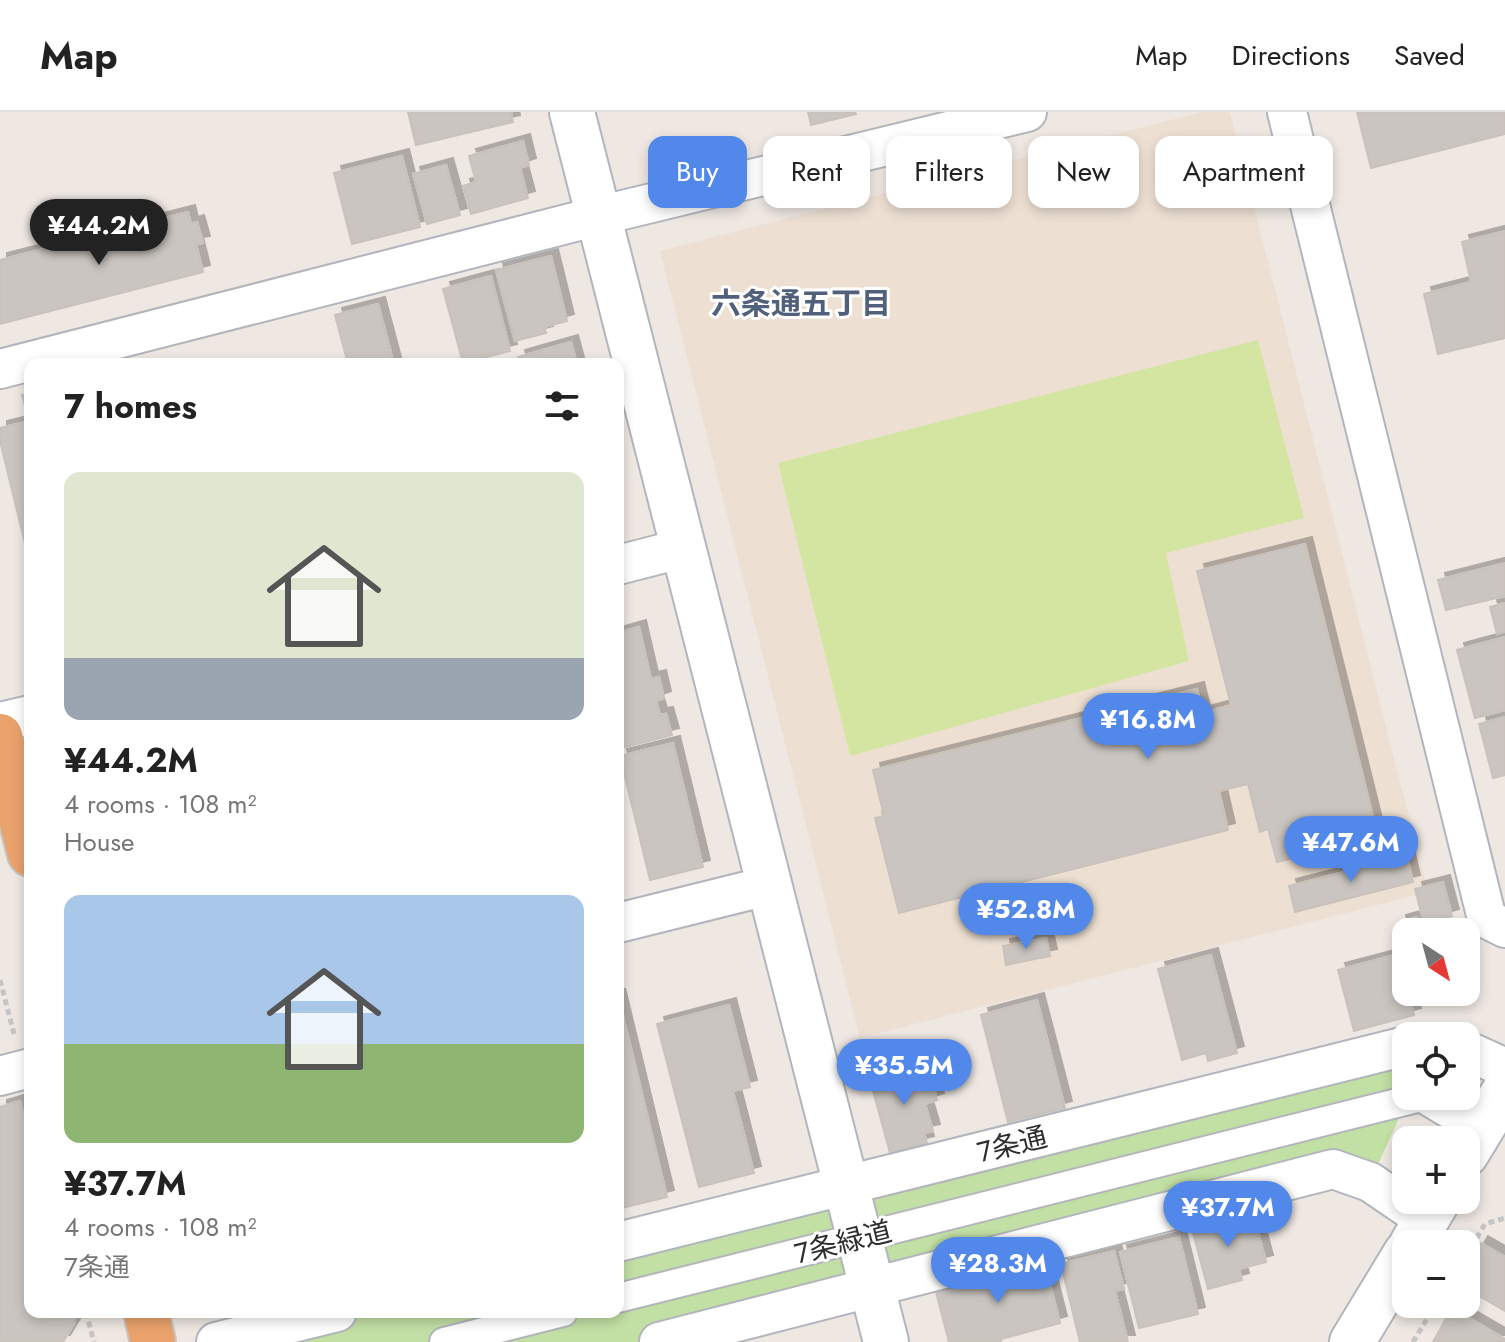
<!DOCTYPE html>
<html lang="en">
<head>
<meta charset="utf-8">
<style>
  :root { --surface:#fff; --page:#f2f2f2; --text:#222; --muted:#767676; --line:#e0e0e0; --accent:#5288ea }
  body { margin:0; font-family:Jost,"Noto Sans JP",sans-serif; background:var(--page); color:var(--text); height:100vh; display:flex; flex-direction:column; font-size:30px; white-space:nowrap }
  * { box-sizing:border-box; margin:0 }
  p { font-size:26px; color:var(--muted) }
  .icon { flex:none; width:44px; height:44px; fill:none; stroke:currentColor; stroke-width:2; stroke-linecap:round; stroke-linejoin:round }
  .map { position:relative; flex:1; overflow:hidden }
  .panel { position:absolute; left:24px; top:246px; width:600px; height:960px; display:flex; flex-direction:column; background:var(--surface); border-radius:16px; box-shadow:0 4px 12px #0003 }
  .panel>* { flex:none }
  .hud { position:absolute; left:648px; top:24px; width:736px; height:72px; display:flex; gap:16px }
  .needle { width:52px; rotate:144deg }
  .tools { position:absolute; left:1392px; top:806px; display:grid; gap:16px }
  .tools a { display:grid; place-items:center; width:88px; height:88px; border-radius:16px; background:var(--surface); box-shadow:0 4px 12px #0003; font-size:40px }
  .price { position:absolute; translate:-50% -68px; padding:0 18px; border-radius:28px; background:var(--accent); color:#fff; font-size:26px; line-height:52px; filter:drop-shadow(0 2px 4px #0008) }
  .price::after { content:''; position:absolute; left:50%; top:48px; width:24px; height:18px; margin-left:-12px; background:inherit; clip-path:polygon(0 0,100% 0,50% 100%) }
  .price.on { background:#222; color:#fff }
  ul { padding:0; list-style:none }
  li { display:grid; align-content:center; gap:16px; height:424px; padding:0 40px }
  li span { display:grid; place-items:center; height:248px; border-radius:16px; color:#555 }
  li>.icon { margin-inline-start:auto }
  span .icon { width:144px; height:144px; fill:#fffc; stroke-width:1 }
  li b { font-size:34px }
  h2 { display:flex; justify-content:space-between; align-items:center; height:96px; padding:0 40px; font-size:34px }
  .chip { padding:0 28px; border-radius:16px; background:var(--surface); box-shadow:0 4px 12px #0003; font-size:28px; line-height:72px }
  .chip.on { background:var(--accent); color:#fff }
  header { display:flex; align-items:center; gap:48px; box-sizing:border-box; height:112px; padding:0 40px; background:var(--surface); border-bottom:2px solid var(--line) }
  header strong { font-size:38px }
  nav { display:flex; gap:44px; margin-inline-start:auto; font-size:28px }
  .map>svg:first-child { display:block }
  .education { fill:#ede0d3 }
  .green { fill:#c2dfa4 }
  .pitch { fill:#d3e5a1 }
  .building { fill:#cac5c0; stroke:#c9c2bb; stroke-width:2; filter:url(#shadow) }
  .lines { fill:none; stroke-linecap:round; stroke-linejoin:round }
  .pedestrian-casing { stroke:#b2b6bc; stroke-width:32 }
  .minor-casing { stroke:#b2b6bc; stroke-width:42 }
  .tertiary-casing { stroke:#b2b6bc; stroke-width:48 }
  .trunk-casing { stroke:#c4c4c4; stroke-width:48 }
  .path { stroke:#c4c4c4; stroke-width:5; stroke-dasharray:6 4; stroke-linecap:butt }
  .pedestrian { stroke:#fff; stroke-width:28 }
  .minor { stroke:#fff; stroke-width:38 }
  .tertiary { stroke:#fff; stroke-width:44 }
  .trunk { stroke:#eaa26c; stroke-width:44 }
  .labels { text-anchor:middle; stroke-width:6; stroke-linejoin:round; paint-order:stroke }
  .street-label { font-size:28px; fill:#2e2e2e; stroke:#fff }
  .neighbourhood-label { font-size:30px; font-weight:bold; fill:#51607b; stroke:#fff }
</style>
</head>
<body>
<header>
<strong>Map</strong>
<nav><a>Map</a><a>Directions</a><a>Saved</a></nav>
</header>
<div class="map">
<svg width="1505" height="1230" viewBox="0 0 1505 1230">
  <defs>
    <filter id="shadow"><feDropShadow dx="7" dy="-7" stdDeviation="0" flood-color="#0004"/></filter>
  </defs>
  <rect width="100%" height="100%" fill="#eee7e2"/>
  <!-- education -->
  <path class="education" d="M1202 0H1230L1428 780 860 926 660 139Z"/>
  <!-- green -->
  <path class="green" d="M1406 934V984H1409L1370 1070 1332 1057 666 1230H216L337 1200H618V1130Z"/>
  <!-- pitch -->
  <path class="pitch" d="M1258 228 1304 406 1166 441 1189 549 850 644 778 351Z"/>
  <!-- building -->
  <g class="building">
    <path d="M408 0H511L513 10 416 33Z"/>
    <path d="M808 0H855L856 2 811 13Z"/>
    <path d="M1357 0H1505V22L1371 56Z"/>
    <path d="M523 29 529 53 520 56 528 86 471 102 463 74 476 70 469 44Z"/>
    <path d="M402 44 420 115 352 132 334 61Z"/>
    <path d="M446 53 460 103 427 112 413 62Z"/>
    <path d="M188 100 191 112 197 110 203 131 196 132 203 160 0 212V148Z"/>
    <path d="M1505 119V226L1438 242 1424 182 1471 170 1462 130Z"/>
    <path d="M551 144 567 209 544 215 546 221 515 229 496 158Z"/>
    <path d="M491 164 510 239 463 251 443 177Z"/>
    <path d="M378 192 394 252H348L335 203Z"/>
    <path d="M571 230 577 252H520L518 245Z"/>
    <path d="M30 281V452L0 329V316L29 309 22 283Z"/>
    <path d="M1305 432 1378 725 1277 750 1268 717 1260 720 1248 672 1219 679 1228 718 899 801 875 706 884 704 873 658 1197 577 1203 601 1231 593 1197 459Z"/>
    <path d="M1505 451V484L1446 498 1438 468Z"/>
    <path d="M1505 491V519L1497 522 1490 495Z"/>
    <path d="M639 515 651 567 659 565 664 586 656 589 660 603 666 602 672 623 618 637V521Z"/>
    <path d="M1505 525V598L1475 606 1457 538Z"/>
    <path d="M1505 605V663L1493 666 1479 612Z"/>
    <path d="M673 631 703 755 650 768 620 644Z"/>
    <path d="M1407 744 1413 770 1295 800 1289 774Z"/>
    <path d="M1443 770 1452 804 1424 812 1415 777Z"/>
    <path d="M1417 805 1420 820H1406V840L1399 810Z"/>
    <path d="M1046 826 1050 844 1006 853 1003 834Z"/>
    <path d="M1399 842 1406 871V880H1408L1414 903 1354 919 1338 858Z"/>
    <path d="M1211 843 1237 941 1208 949 1206 941 1182 948 1158 857Z"/>
    <path d="M618 883 667 1085 618 1097Z"/>
    <path d="M1037 888 1065 996 1008 1010 981 903Z"/>
    <path d="M729 893 750 975 733 979 754 1061 699 1075 657 912Z"/>
    <path d="M910 953 914 966 930 962 937 988 925 992 933 1019 924 1021 927 1031 890 1041 869 964Z"/>
    <path d="M20 989 30 1028V1200H73L75 1210 63 1230H0V995Z"/>
    <path d="M1253 1101 1266 1150 1239 1157 1242 1168 1208 1177 1192 1117Z"/>
    <path d="M1179 1125 1198 1202 1139 1216 1120 1140Z"/>
    <path d="M1481 1131 1505 1145V1199L1466 1176V1157Z"/>
    <path d="M1114 1139 1124 1177 1115 1179 1128 1230H1080L1061 1152Z"/>
    <path d="M1044 1148 1060 1211 1001 1227V1230H949L935 1176Z"/>
    <path d="M1452 1196 1505 1227V1230H1433Z"/>
  </g>
  <g class="lines">
    <!-- pedestrian casing -->
    <g class="pedestrian-casing">
      <g id="pedestrian">
        <path d="M618 1186 1421 985 1479 1020"/>
        <path d="M444 1230 563 1200"/>
      </g>
    </g>
    <!-- minor casing -->
    <g class="minor-casing">
      <g id="minor">
        <path d="M1287 0 1487 807 1505 816"/>
        <path d="M0 257 598 104 1027 0"/>
        <path d="M618 453 684 436"/>
        <path d="M0 610 30 603"/>
        <path d="M618 811 771 773"/>
        <path d="M1466 938 1505 956"/>
        <path d="M0 964 30 956"/>
        <path d="M618 1130 1406 934"/>
        <path d="M216 1230 337 1200"/>
        <path d="M659 1230 1333 1057 1370 1070 1426 1108"/>
      </g>
    </g>
    <!-- tertiary casing -->
    <g class="tertiary-casing">
      <g id="tertiary">
        <path d="M572 0 886 1230"/>
        <path d="M1466 1042 1505 978"/>
        <path d="M1412 1132 1438 1088"/>
        <path d="M1352 1230 1406 1141"/>
      </g>
    </g>
    <!-- trunk casing -->
    <g class="trunk-casing">
      <g id="trunk">
        <path d="M0 624 30 742"/>
        <path d="M146 1200 153 1230"/>
      </g>
    </g>
    <!-- path -->
    <g class="path">
      <path d="M0 868 14 922"/>
      <path d="M1466 1143 1485 1112 1505 1106"/>
      <path d="M86 1200 94 1230"/>
      <path d="M1413 1230 1436 1192"/>
    </g>
    <!-- pedestrian -->
    <use href="#pedestrian" class="pedestrian"/>
    <!-- minor -->
    <use href="#minor" class="minor"/>
    <!-- tertiary -->
    <use href="#tertiary" class="tertiary"/>
    <!-- trunk -->
    <use href="#trunk" class="trunk"/>
  </g>
  <g class="labels">
    <!-- street labels -->
    <g class="street-label">
      <text transform="translate(1012 1032) rotate(-14)" y="10">7条通</text>
      <text transform="translate(843 1130) rotate(-14)" y="10">7条緑道</text>
    </g>
    <!-- neighbourhood labels -->
    <g class="neighbourhood-label">
      <text x="801" y="202">六条通五丁目</text>
    </g>
  </g>
</svg>
<div class="tools">
<a><svg class="needle" viewBox="-14 -14 28 28"><path d="M0-13l5 13h-10z" fill="#e53935"/><path d="M0 13l5-13h-10z" fill="#767676"/></svg></a>
<a><svg class="icon" aria-label="locate" viewBox="0 0 24 24"><circle cx="12" cy="12" r="6"/><path d="M12 2v4M12 18v4M2 12h4M18 12h4"/></svg></a>
<a>+</a>
<a>−</a>
</div>
<b class="price on" style="left:99px;top:155px">¥44.2M</b>
<b class="price" style="left:1148px;top:649px">¥16.8M</b>
<b class="price" style="left:1351px;top:772px">¥47.6M</b>
<b class="price" style="left:1026px;top:839px">¥52.8M</b>
<b class="price" style="left:904px;top:995px">¥35.5M</b>
<b class="price" style="left:1228px;top:1137px">¥37.7M</b>
<b class="price" style="left:998px;top:1193px">¥28.3M</b>
<div class="hud">
<a class="chip on">Buy</a>
<a class="chip">Rent</a>
<a class="chip">Filters</a>
<a class="chip">New</a>
<a class="chip">Apartment</a>
</div>
<section class="panel">
<h2>7 homes<svg class="icon" aria-label="filters" viewBox="0 0 24 24"><path d="M4 7h16M4 17h16"/><circle cx="9" cy="7" r="2"/><circle cx="15" cy="17" r="2"/></svg></h2>
<ul>
<li><span style="background:linear-gradient(#dfe7d0 75%,#9aa5b1 0)"><svg class="icon" aria-label="home" viewBox="0 0 24 24"><path d="M3 11l9-7 9 7M6 9v11h12V9"/></svg></span><div><b>¥44.2M</b><p>4 rooms · 108 m²</p><p>House</p></div></li>
<li><span style="background:linear-gradient(#a9c7e8 60%,#8fb573 0)"><svg class="icon" aria-label="home" viewBox="0 0 24 24"><path d="M3 11l9-7 9 7M6 9v11h12V9"/></svg></span><div><b>¥37.7M</b><p>4 rooms · 108 m²</p><p>7条通</p></div></li>
</ul>
</section>
</div>
</body>
</html>
